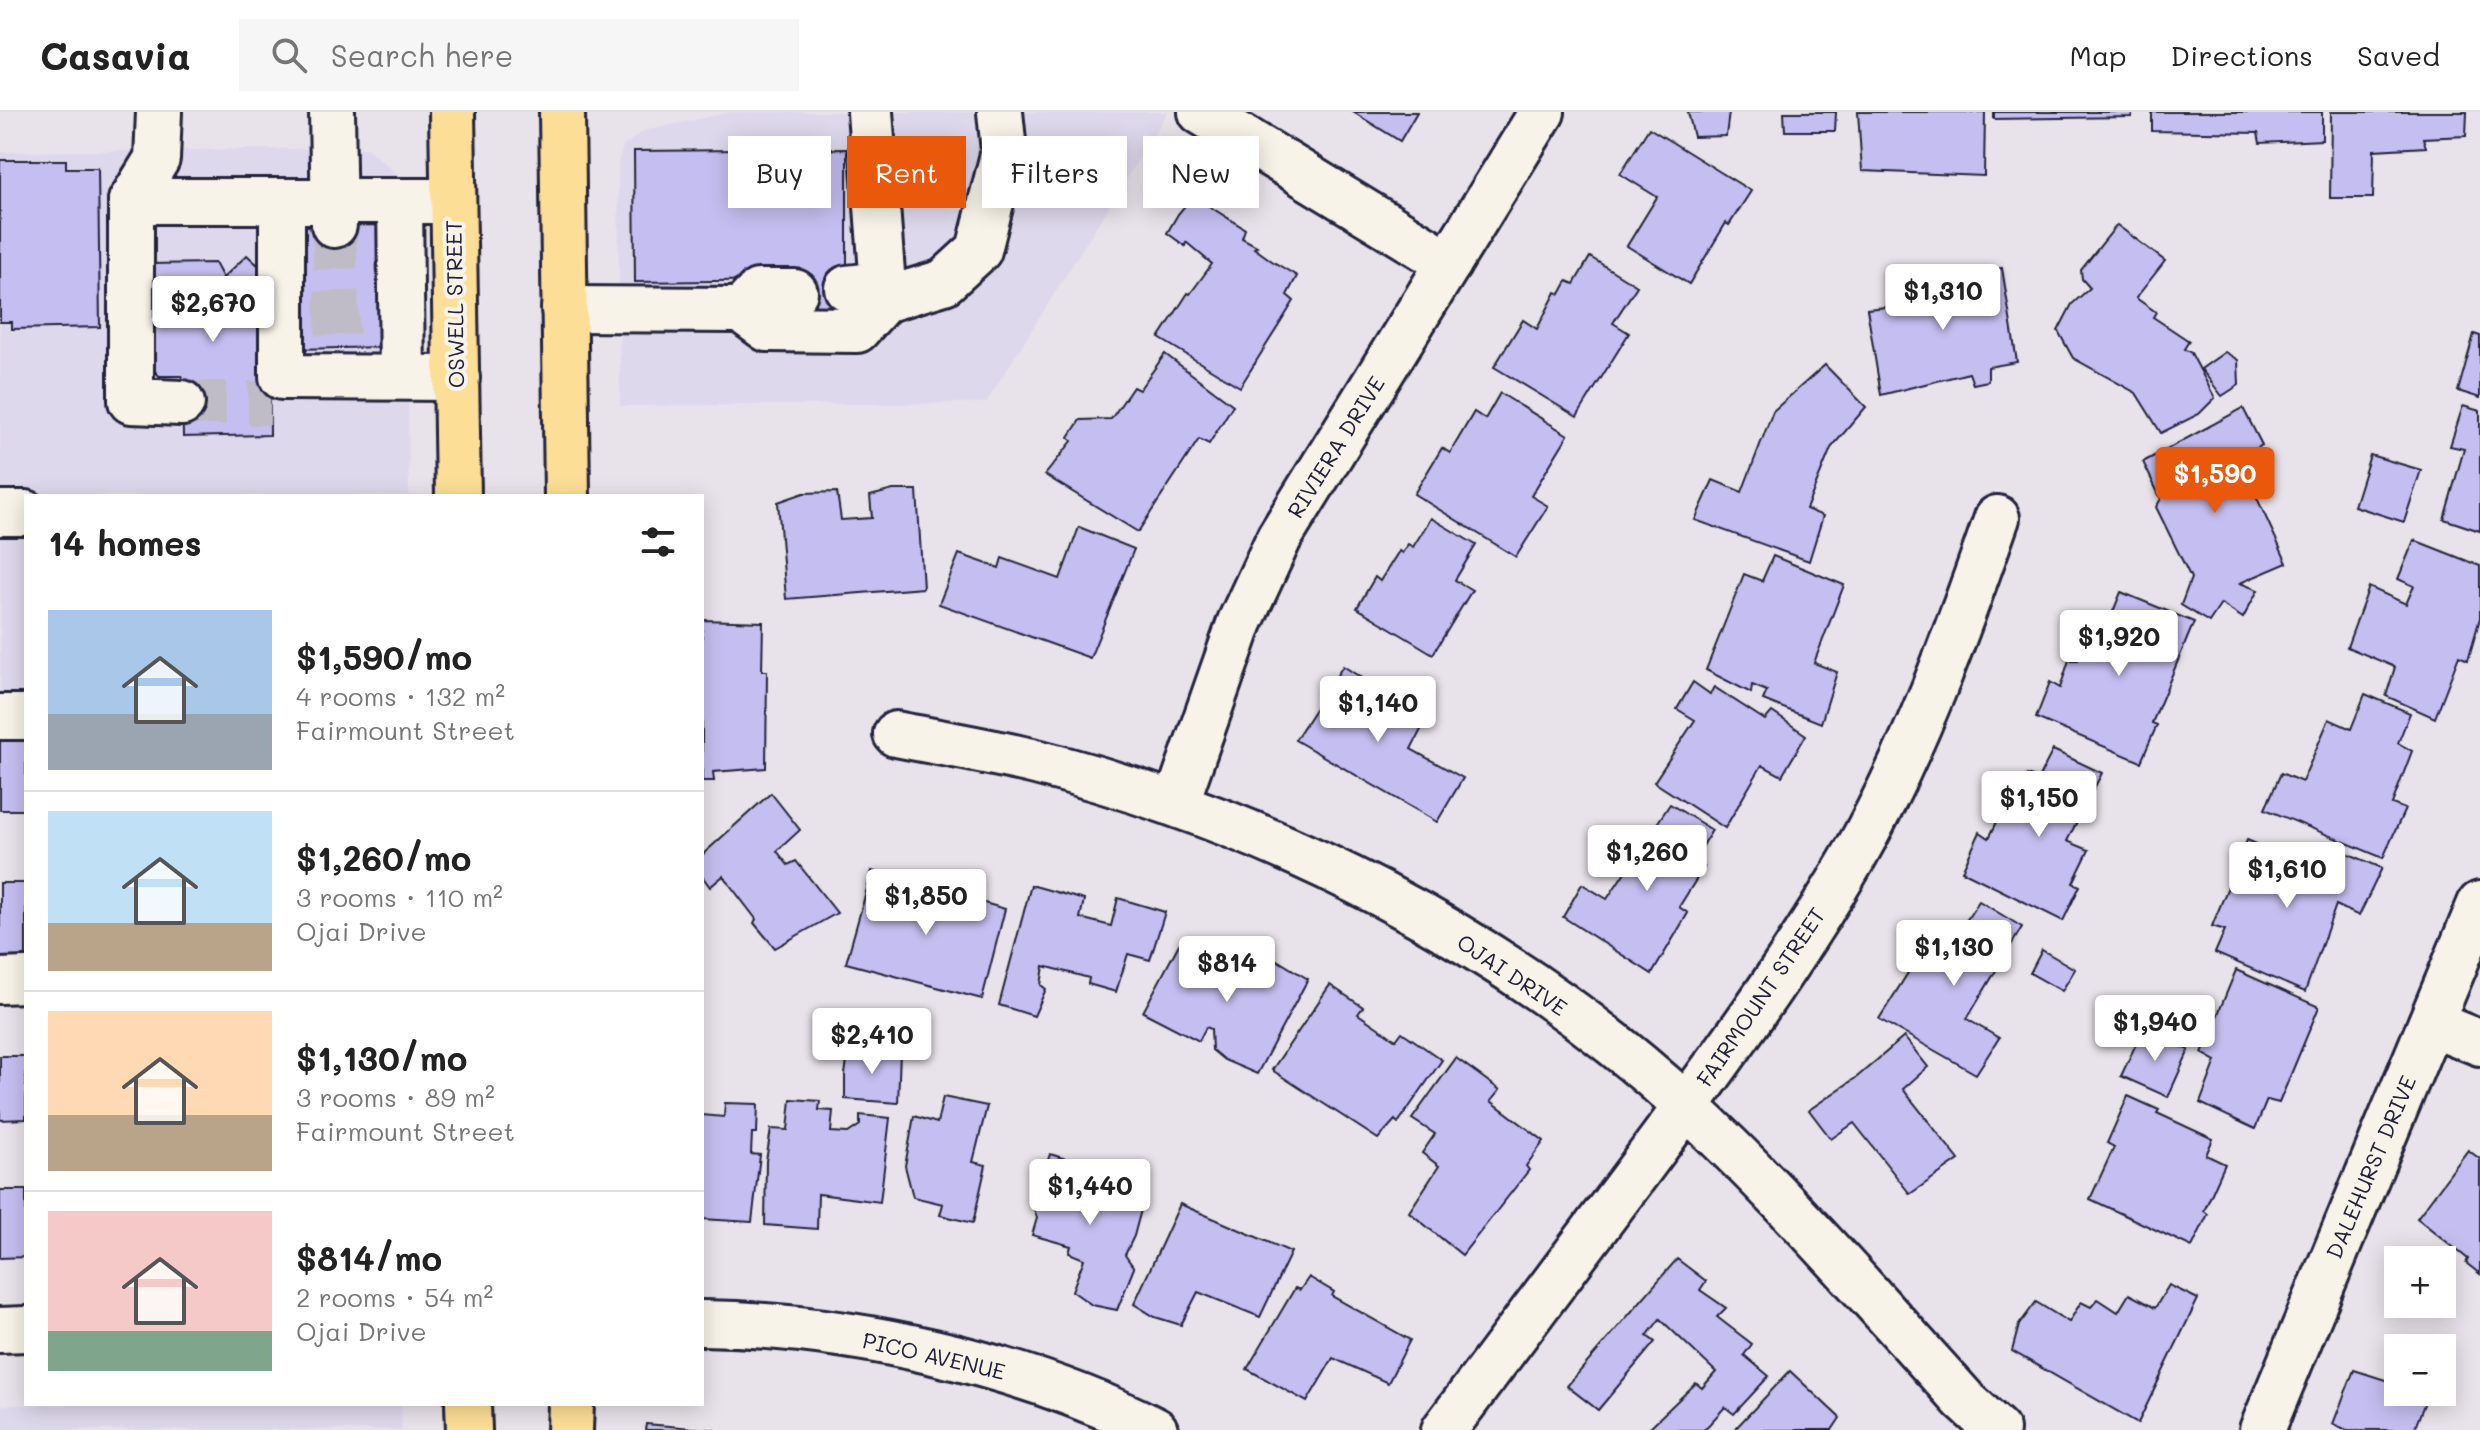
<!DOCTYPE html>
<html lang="en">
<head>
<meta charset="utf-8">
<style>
  :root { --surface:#fff; --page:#f6f6f6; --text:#222; --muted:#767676; --line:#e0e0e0; --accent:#ea580c }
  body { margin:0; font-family:Mali,sans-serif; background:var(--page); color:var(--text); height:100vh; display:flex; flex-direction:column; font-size:30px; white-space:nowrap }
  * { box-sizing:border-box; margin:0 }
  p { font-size:26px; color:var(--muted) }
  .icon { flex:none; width:44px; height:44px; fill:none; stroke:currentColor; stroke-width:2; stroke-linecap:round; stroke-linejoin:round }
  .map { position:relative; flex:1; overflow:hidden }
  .sheet { position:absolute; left:24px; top:382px; width:680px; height:912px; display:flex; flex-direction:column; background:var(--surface); border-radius:0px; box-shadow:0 4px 20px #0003 }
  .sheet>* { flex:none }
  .hud { position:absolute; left:728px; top:24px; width:760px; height:72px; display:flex; gap:16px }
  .buttons { position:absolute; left:2384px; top:1134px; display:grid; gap:16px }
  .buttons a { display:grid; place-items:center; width:72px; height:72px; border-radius:0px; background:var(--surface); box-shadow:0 4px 20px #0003; font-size:40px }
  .price { position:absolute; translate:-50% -68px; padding:0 18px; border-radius:8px; background:#fff; color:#222; font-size:26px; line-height:52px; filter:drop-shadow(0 2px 4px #0008) }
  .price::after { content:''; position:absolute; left:50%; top:48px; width:24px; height:18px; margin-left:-12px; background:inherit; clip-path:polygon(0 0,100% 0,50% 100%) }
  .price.current { background:var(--accent); color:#fff }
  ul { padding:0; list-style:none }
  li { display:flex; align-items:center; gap:24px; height:200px; padding:0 24px }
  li+li { border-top:2px solid var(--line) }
  li span { display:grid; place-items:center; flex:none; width:224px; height:160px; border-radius:0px; color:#555 }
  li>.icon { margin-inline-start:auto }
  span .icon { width:96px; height:96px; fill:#fffc; stroke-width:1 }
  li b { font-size:34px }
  h2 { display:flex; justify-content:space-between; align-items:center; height:96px; padding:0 24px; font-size:34px }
  .chip { padding:0 28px; border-radius:0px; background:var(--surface); box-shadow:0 4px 20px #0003; font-size:28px; line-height:72px }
  .chip.current { background:var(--accent); color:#fff }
  header { display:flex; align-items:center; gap:48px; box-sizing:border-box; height:112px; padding:0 40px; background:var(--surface); border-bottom:2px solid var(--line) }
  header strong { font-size:38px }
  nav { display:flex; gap:44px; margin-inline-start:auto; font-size:28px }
  .search { width:560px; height:72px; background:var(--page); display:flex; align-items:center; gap:20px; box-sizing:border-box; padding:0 28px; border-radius:0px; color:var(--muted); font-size:30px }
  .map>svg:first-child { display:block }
  .built { fill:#ded8ec }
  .building { fill:#c5bef0; stroke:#22223b; stroke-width:2 }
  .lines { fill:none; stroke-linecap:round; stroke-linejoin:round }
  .minor-tunnel { stroke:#c0bcc7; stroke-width:44; stroke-dasharray:44 22; stroke-linecap:butt }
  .minor-casing { stroke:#22223b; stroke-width:50 }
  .major-casing { stroke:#22223b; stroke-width:50 }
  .minor { stroke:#f7f3e8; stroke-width:44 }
  .major { stroke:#fdde96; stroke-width:44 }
  .labels { text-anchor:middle; stroke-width:8; stroke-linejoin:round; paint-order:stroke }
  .street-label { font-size:22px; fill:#22223b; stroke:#f7f3e8 }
</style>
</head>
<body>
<header>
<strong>Casavia</strong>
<div class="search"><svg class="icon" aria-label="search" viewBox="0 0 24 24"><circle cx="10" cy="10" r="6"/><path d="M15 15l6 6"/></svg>Search here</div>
<nav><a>Map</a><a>Directions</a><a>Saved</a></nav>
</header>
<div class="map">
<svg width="2480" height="1318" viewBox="0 0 2480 1318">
  <rect width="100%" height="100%" fill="#e8e3ea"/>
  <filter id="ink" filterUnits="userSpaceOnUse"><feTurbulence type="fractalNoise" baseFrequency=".0125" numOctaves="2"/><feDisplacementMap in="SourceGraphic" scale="16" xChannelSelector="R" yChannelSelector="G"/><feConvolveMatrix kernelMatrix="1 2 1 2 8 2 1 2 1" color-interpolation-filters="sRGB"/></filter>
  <g filter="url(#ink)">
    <!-- built -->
    <g class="built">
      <path d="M731 0H1168L986 291 620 294 618 52 623 34 643 19Z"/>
      <path d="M367 36 406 69 409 384H26V580H0V40Z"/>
      <path d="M401 1292 402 1318H0V1293Z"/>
    </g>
    <!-- building -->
    <g class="building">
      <path d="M1353 0H1417L1400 29Z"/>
      <path d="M1688 0H1729L1726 24 1694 25Z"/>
      <path d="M1784 0H1836L1835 19H1785Z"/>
      <path d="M1858 0H1985L1984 64 1862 59Z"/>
      <path d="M1994 0H2132V5L1994 7Z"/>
      <path d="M2152 0H2322V28L2260 31 2258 21 2152 19Z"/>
      <path d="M2331 0H2467L2466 24 2423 26 2426 35 2374 38 2373 86H2330Z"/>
      <path d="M1649 16 1751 79 1729 113 1726 111 1689 172 1627 134 1657 85 1620 62Z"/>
      <path d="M847 37V208H795L794 168 635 170 634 39Z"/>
      <path d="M0 48H66V56H98L100 215 12 217V210H0Z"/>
      <path d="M1193 84 1245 117 1242 126 1257 134 1254 136 1272 149 1297 164 1287 183 1294 189 1240 275 1159 226 1188 181 1190 182 1212 152 1186 130 1185 134 1167 121 1178 102Z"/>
      <path d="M384 113 386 235 296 237 295 114Z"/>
      <path d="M2117 113 2165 149 2136 186 2156 200 2153 205 2189 229 2184 237 2191 241 2215 286 2199 302 2161 321 2136 281 2073 246 2058 219 2072 192 2090 176 2082 167 2081 158Z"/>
      <path d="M247 143 274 168 269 178 270 323 183 325 182 264H159L148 251 147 152 215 151 223 166Z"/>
      <path d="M1590 145 1637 174 1613 211 1629 221 1577 305 1494 255 1523 208 1537 217 1556 180 1560 182 1567 169 1574 172Z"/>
      <path d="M2002 156 2017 250 1988 255V269L1973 272 1969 261 1881 283 1867 197 1886 195V191L1900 189V177Z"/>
      <path d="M2474 222 2480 224V286L2458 279Z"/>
      <path d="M2225 240 2238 248 2239 273 2222 284 2201 257Z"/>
      <path d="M1165 242 1233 293 1209 332 1199 327 1138 420 1045 363 1072 329 1069 325 1080 308 1111 307 1133 275 1139 278Z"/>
      <path d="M1825 253 1866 295 1831 336 1806 397 1823 404 1809 449 1695 408 1713 368 1742 380 1773 299Z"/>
      <path d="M1500 281 1568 323 1531 384 1548 394 1516 445 1414 382 1442 336 1450 341 1474 300 1485 307Z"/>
      <path d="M2463 294 2480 299V419L2444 407 2464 337 2450 334Z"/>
      <path d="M2243 296 2262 333 2239 347 2287 451 2240 471 2258 478 2243 506 2221 492 2209 510 2181 493 2191 466 2156 395 2161 387 2143 350Z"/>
      <path d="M2370 343 2421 358 2404 410 2354 394Z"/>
      <path d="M893 378H917L923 476 786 487 778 390 804 381 837 380 841 408 872 406 870 384Z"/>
      <path d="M1431 406 1476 433 1455 468 1472 478 1433 542 1357 496 1375 465 1380 469 1399 439 1402 441 1408 432 1413 435Z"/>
      <path d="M1079 415 1134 437 1090 546 939 492 959 442 999 456 1002 446 1060 467Z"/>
      <path d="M2414 428 2480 454V506L2468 548 2459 544 2435 606 2386 584 2395 555 2347 535 2369 475 2406 492 2414 474 2398 467Z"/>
      <path d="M1773 444 1844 473 1814 551 1837 560 1821 611 1763 588 1767 579 1752 573 1751 581 1706 558 1744 462 1762 469Z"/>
      <path d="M2121 480 2194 510 2152 611 2157 613 2141 650 2036 606 2050 570 2060 576 2069 548H2078L2094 507 2108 512Z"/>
      <path d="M702 508 763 510 762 559H767L766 656 713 660 714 669H702Z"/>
      <path d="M1343 554 1384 580 1382 583 1427 606 1411 637 1463 666 1437 710 1295 628Z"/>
      <path d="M1693 570 1710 582 1714 575 1765 608 1772 600 1806 623 1782 664 1762 653 1725 716 1654 670 1695 608 1677 597Z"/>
      <path d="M2365 582 2410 601 2398 631 2412 639 2392 692 2405 697 2383 746 2265 697 2281 661 2302 670 2329 607 2351 617Z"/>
      <rect x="0" y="628" width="26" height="70"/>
      <path d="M2053 638 2102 661 2067 729 2089 738 2073 771 2080 774 2063 809 1962 759 1980 720 1989 726 2004 696 2010 698 2027 663 2038 667Z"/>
      <path d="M771 681 800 718 777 739 788 753 796 749 837 801 775 836 754 811 756 807 723 764 710 775 702 764V743Z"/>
      <path d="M1670 692 1712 718 1694 749 1704 755 1679 795 1688 801 1652 862 1563 805 1582 772 1607 787Z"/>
      <path d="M2247 728 2273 739 2271 742 2322 763 2333 735 2382 756 2359 804 2336 793 2305 880 2215 841 2225 818 2212 814Z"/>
      <path d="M872 759 922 775 921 782 958 791 960 784 1005 797 982 887 846 851Z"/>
      <rect x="0" y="771" width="26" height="79"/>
      <path d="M1031 773 1084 788 1080 806 1111 814 1118 786 1165 800 1150 848 1128 842 1116 880 1088 872 1089 866 1044 854 1041 873 1046 877 1034 904 999 893Z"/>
      <path d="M1979 789 2022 815 1967 907 1999 926 1976 962 1879 907 1918 845 1924 849 1950 809 1962 815Z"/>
      <path d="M1179 832 1210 849 1217 841 1258 863 1261 856 1269 860 1275 847 1308 867 1257 962 1224 948 1212 938 1211 917 1206 915 1199 929 1143 900Z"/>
      <path d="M2042 838 2075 857 2062 879 2030 861Z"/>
      <path d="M2236 858 2319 895 2279 991 2267 988 2255 1017 2200 991 2216 949 2202 941Z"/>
      <path d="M1330 873 1363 895 1358 902 1396 928 1402 920 1442 948 1398 1011 1395 1008 1378 1027 1272 958Z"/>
      <path d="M2143 917 2189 938 2168 985 2121 964Z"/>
      <path d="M1904 925 1928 955 1903 977 1959 1048 1910 1082 1854 1011 1831 1027 1809 998 1857 965Z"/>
      <path d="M849 936 900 940 898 991 845 987V962Z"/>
      <path d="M0 944H26V1007L0 1008Z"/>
      <path d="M1456 946 1500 978 1491 989 1544 1029 1526 1054 1529 1058 1462 1143 1409 1100 1439 1054 1422 1041 1435 1022 1412 1007Z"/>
      <path d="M2128 984 2159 998 2157 1001 2213 1027 2206 1043 2225 1052 2204 1099 2208 1102 2192 1135 2090 1087 2114 1035 2107 1031Z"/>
      <path d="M943 985 987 994 973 1050 986 1053 973 1111 940 1103 943 1092 913 1085 905 1054 914 1004 937 1011Z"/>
      <path d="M791 987 820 989 819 998 833 999 831 1020 848 1021 860 1013V1003L890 1006 880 1090 818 1082 817 1117 765 1113 766 1049 771 1017 788 1018Z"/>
      <path d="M725 991 758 992 757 1021H752L751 1042 760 1043 752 1110 702 1107V1003L724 1005Z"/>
      <path d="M2468 1038 2480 1047V1162L2466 1151 2468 1147 2417 1106Z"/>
      <path d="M1050 1042 1082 1052V1060L1145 1083 1134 1124 1125 1143 1134 1156 1117 1198 1092 1193 1072 1179 1084 1147 1069 1141 1071 1134 1032 1123 1037 1106 1033 1094Z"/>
      <path d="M0 1078H26V1145L0 1146Z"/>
      <path d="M1180 1092 1291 1140 1260 1205 1198 1180 1181 1213 1155 1205 1134 1192Z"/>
      <path d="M1677 1147 1706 1169 1700 1178 1726 1196 1717 1205 1752 1232 1744 1243 1769 1264 1734 1302 1725 1295 1704 1318H1647L1696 1271 1702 1276 1716 1260 1660 1207 1647 1224 1655 1230 1598 1298 1567 1274Z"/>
      <path d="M1309 1165 1334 1180 1332 1184 1410 1228 1388 1271 1333 1246 1307 1290 1247 1257 1295 1176 1300 1178Z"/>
      <path d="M2169 1173 2198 1187 2138 1311 2012 1239 2019 1213 2036 1190 2069 1210 2081 1190 2091 1195 2098 1187 2118 1200 2129 1182 2155 1196Z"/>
      <path d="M2354 1258 2398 1272V1280L2428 1282 2414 1318H2347L2333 1312Z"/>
      <path d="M1790 1259 1840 1306 1832 1318H1734Z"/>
      <path d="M646 1312 715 1318H645Z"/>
    </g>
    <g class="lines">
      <!-- minor-tunnel -->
      <g class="minor-tunnel">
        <path d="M334 113 338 236"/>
        <path d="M182 291H270"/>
      </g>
      <!-- minor casing -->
      <g class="minor-casing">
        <g id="minor">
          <path d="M159 0 157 47 131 89H453"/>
          <path d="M332 0 334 113"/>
          <path d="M870 0 884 188"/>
          <path d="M1201 0 1449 151"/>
          <path d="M131 89V289L182 291"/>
          <path d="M400 89 402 265"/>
          <path d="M282 90V265L457 266"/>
          <path d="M847 176 866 174 884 188"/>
          <path d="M564 197 741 198 767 217 857 218 884 188 944 170 979 138 1004 39 1000 0"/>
          <path d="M741 198 758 180H795"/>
          <path d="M0 401H26"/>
          <path d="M0 605H26"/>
          <path d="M896 622C943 631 990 639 1036 650 1272 710 1509 830 1688 996 1786 1087 1874 1189 1964 1288L1997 1318"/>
          <path d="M1176 692 1240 510 1279 426 1542 0"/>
          <path d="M0 869 26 868"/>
          <path d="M2431 911 2480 931"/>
          <path d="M702 1211C851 1213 1021 1251 1155 1318"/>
          <path d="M0 1218 26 1217"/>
          <path d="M1444 1318C1511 1229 1577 1140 1644 1051 1718 952 1791 853 1853 746 1915 638 1956 523 1997 406"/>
          <path d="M2262 1318 2480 792"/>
        </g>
      </g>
      <!-- major casing -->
      <g class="major-casing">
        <g id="major">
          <path d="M452 0 458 384"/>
          <path d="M562 0 567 384"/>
          <path d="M468 1292 469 1318"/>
          <path d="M570 1318 571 1292"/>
        </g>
      </g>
      <!-- minor -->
      <use href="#minor" class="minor"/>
      <!-- major -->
      <use href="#major" class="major"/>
    </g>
  </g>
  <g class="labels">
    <!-- street labels -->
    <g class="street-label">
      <text transform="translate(455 192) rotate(-91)" y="8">OSWELL STREET</text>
      <text transform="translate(1336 335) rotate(-58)" y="8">RIVIERA DRIVE</text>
      <text transform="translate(1512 863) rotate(34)" y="8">OJAI DRIVE</text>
      <text transform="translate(1761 885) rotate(-56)" y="8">FAIRMOUNT STREET</text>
      <text transform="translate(2371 1055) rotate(-67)" y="8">DALEHURST DRIVE</text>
      <text transform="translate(934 1244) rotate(13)" y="8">PICO AVENUE</text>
    </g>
  </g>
</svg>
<div class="buttons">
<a>+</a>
<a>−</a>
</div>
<b class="price" style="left:1943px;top:220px">$1,310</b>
<b class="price" style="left:213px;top:232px">$2,670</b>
<b class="price current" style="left:2215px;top:403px">$1,590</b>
<b class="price" style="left:2119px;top:566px">$1,920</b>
<b class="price" style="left:1378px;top:632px">$1,140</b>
<b class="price" style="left:2039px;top:727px">$1,150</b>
<b class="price" style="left:1647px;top:781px">$1,260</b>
<b class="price" style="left:2287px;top:798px">$1,610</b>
<b class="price" style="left:926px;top:825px">$1,850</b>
<b class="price" style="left:1954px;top:876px">$1,130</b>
<b class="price" style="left:1227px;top:892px">$814</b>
<b class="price" style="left:2155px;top:951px">$1,940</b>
<b class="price" style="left:872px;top:964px">$2,410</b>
<b class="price" style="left:1090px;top:1115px">$1,440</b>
<div class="hud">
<a class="chip">Buy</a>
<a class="chip current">Rent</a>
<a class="chip">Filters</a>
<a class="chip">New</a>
</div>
<section class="sheet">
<h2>14 homes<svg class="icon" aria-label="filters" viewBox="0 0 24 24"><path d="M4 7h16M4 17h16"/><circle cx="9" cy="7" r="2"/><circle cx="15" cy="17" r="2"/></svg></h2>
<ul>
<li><span style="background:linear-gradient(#a9c7e8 65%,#9aa5b1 0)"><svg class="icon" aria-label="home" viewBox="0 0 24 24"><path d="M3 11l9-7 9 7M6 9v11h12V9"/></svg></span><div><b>$1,590/mo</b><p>4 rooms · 132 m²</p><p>Fairmount Street</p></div></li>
<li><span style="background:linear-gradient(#bfe0f5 70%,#b9a48a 0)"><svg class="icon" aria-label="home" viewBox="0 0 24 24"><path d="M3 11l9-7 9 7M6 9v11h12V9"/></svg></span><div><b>$1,260/mo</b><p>3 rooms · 110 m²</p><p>Ojai Drive</p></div></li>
<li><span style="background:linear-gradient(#ffd9b3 65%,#b9a48a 0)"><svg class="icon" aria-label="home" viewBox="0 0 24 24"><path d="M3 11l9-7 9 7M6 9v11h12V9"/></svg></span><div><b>$1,130/mo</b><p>3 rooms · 89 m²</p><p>Fairmount Street</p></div></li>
<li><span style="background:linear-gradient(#f6c9c9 75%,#7fa58c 0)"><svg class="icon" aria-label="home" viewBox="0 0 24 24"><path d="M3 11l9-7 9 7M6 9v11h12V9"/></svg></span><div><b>$814/mo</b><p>2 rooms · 54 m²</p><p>Ojai Drive</p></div></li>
</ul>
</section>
</div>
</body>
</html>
